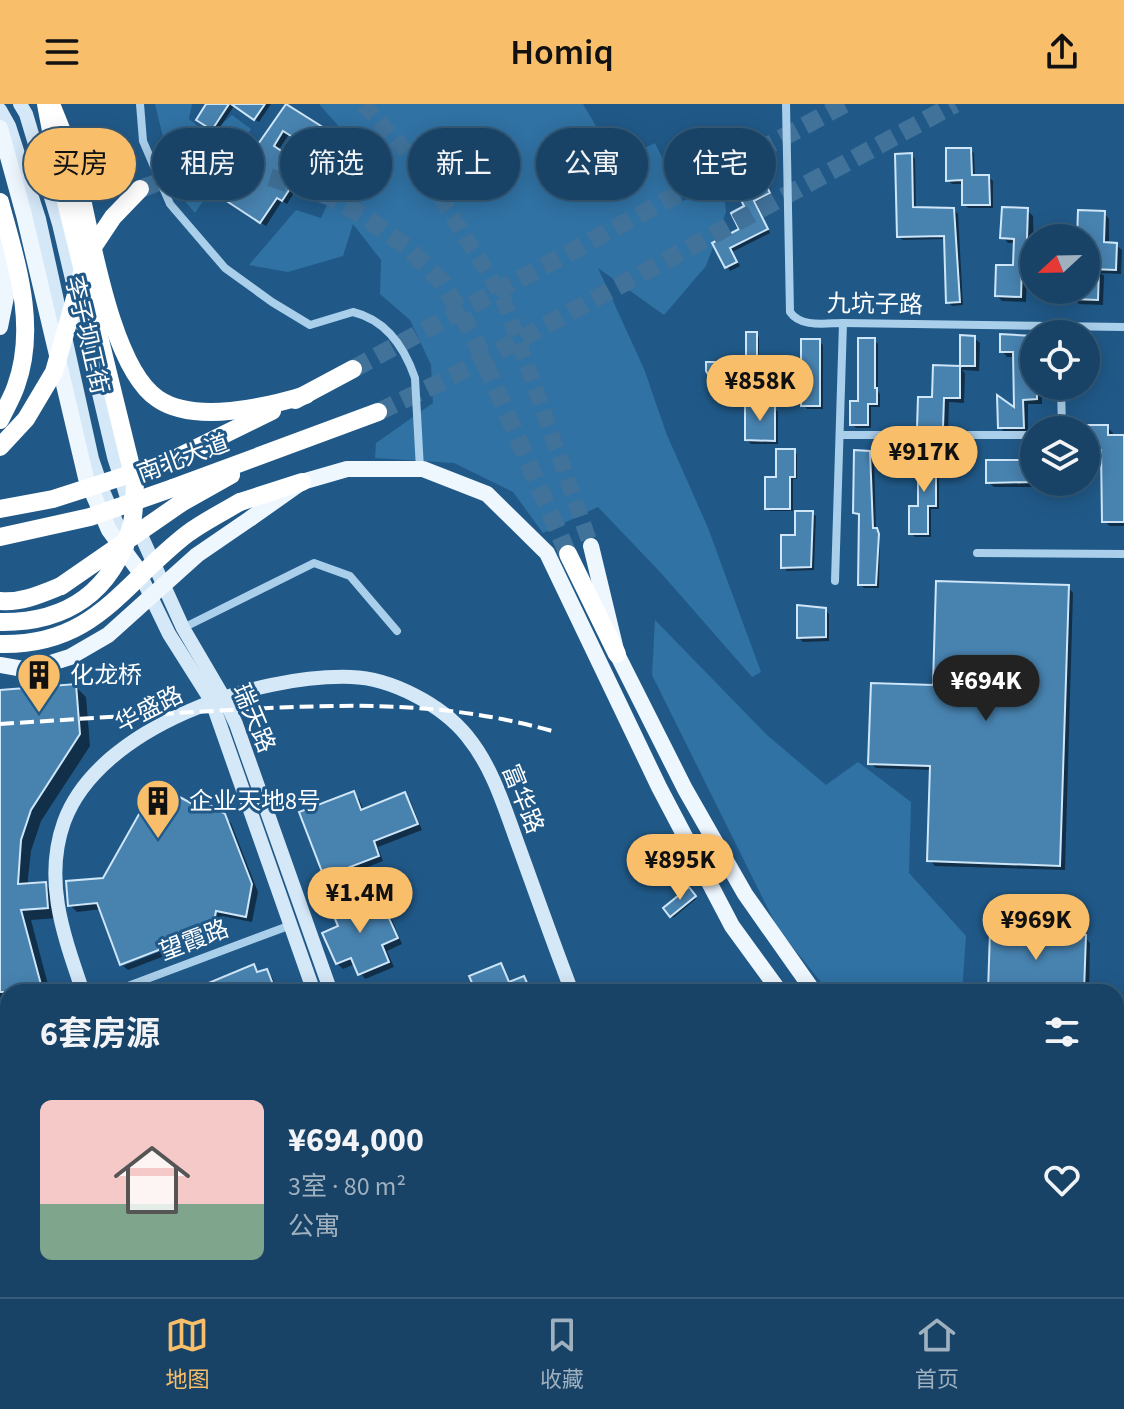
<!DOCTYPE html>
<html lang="zh">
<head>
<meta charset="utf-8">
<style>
  :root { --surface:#184366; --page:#254e6f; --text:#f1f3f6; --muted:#9fb0bf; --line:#365c7a; --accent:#f8be6a }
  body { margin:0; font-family:"Source Sans 3","Noto Sans SC",sans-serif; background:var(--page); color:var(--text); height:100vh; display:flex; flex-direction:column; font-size:30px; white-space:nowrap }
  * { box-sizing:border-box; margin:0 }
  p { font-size:26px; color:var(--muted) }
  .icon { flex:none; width:44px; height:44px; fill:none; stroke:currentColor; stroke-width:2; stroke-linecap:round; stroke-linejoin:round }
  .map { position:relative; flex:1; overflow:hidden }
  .side { position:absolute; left:0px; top:880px; width:1124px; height:314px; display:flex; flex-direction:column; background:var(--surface); border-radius:24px 24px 0 0; box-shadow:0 4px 20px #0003,0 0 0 2px var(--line) }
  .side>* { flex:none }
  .banner { position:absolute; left:24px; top:24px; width:1076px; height:72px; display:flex; gap:16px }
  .needle { width:52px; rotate:248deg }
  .fabs { position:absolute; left:1020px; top:120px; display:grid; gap:16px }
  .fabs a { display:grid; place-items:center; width:80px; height:80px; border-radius:50%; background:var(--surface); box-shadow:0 4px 20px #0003,0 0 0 2px var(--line); font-size:40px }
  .price { position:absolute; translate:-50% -68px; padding:0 18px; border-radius:28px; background:var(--accent); color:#111; font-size:26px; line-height:52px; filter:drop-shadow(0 2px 4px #0008) }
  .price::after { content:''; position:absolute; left:50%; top:48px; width:24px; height:18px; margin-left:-12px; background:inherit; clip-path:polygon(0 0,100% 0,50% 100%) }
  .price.on { background:#222; color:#fff }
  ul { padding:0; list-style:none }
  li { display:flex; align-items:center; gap:24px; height:200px; padding:0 40px }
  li+li { border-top:2px solid var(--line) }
  li span { display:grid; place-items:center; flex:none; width:224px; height:160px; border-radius:12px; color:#555 }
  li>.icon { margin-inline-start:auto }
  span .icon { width:96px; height:96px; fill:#fffc; stroke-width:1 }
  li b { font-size:34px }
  h2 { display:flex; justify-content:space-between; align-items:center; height:96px; padding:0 40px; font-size:34px }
  .chip { padding:0 28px; border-radius:36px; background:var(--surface); box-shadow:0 4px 20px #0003,0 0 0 2px var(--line); font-size:28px; line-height:72px }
  .chip.on { background:var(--accent); color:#111 }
  header { display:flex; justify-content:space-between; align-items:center; height:104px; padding:0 40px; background:var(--accent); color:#111; font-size:36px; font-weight:600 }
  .tabs { display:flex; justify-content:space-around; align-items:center; height:112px; border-top:2px solid var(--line); background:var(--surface); font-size:22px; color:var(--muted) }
  .tabs a { display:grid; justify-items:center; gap:4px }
  .tabs .on { color:var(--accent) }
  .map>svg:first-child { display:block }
  .green { fill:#3072a4 }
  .shadow { fill:#0007; fill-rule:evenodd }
  .building { fill:#4883b0; stroke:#cfe6f8; stroke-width:2; fill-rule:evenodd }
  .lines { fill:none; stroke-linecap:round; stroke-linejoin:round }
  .primary-tunnel { stroke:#41729a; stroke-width:16; stroke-dasharray:16 8; stroke-linecap:butt }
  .highway-tunnel { stroke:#41729a; stroke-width:18; stroke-dasharray:18 9; stroke-linecap:butt }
  .street { stroke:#aacfea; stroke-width:8 }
  .secondary { stroke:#d5e8f8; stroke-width:14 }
  .primary { stroke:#eef6fe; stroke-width:16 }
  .highway { stroke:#fff; stroke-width:18 }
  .rail { stroke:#fff; stroke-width:4; stroke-dasharray:14 6; stroke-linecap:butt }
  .primary-bridge { stroke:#eef6fe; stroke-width:16 }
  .highway-bridge { stroke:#fff; stroke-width:18 }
  .labels { text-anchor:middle; stroke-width:6; stroke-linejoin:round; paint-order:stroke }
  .street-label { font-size:24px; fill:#fff; stroke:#205988 }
  .poi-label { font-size:24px; fill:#fff; stroke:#205988; text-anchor:start }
</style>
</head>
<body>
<header><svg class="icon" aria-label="menu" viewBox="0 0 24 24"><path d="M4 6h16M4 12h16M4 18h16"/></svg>Homiq<svg class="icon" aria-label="share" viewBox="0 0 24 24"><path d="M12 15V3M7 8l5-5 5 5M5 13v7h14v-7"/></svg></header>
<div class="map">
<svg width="1124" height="1193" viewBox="0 0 1124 1193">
  <rect width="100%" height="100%" fill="#205988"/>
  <!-- green -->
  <g class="green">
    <path d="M155 0H192L189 15 209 31 232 11 251 25 195 109 176 87Z"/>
    <path d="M319 0H583L617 58 655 39 683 97 723 78 726 108 706 162 664 211 598 164 644 265 667 331 708 424 761 568 752 573 661 469 598 403 543 429 513 388 454 359 375 354 376 339 433 299 431 261 410 216 380 190 381 156 353 120 343 152 288 168 249 161 296 106 321 114 335 83 320 67 341 25Z"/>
    <path d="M655 516 768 632 826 681 858 658 911 698 909 769 966 832 962 888H829L778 825 652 571Z"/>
    <path d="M900 1186H1112L1114 1193H901Z"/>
  </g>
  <!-- shadow -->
  <g class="shadow">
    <path d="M209 0H271L259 18 234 2 217 28 203 19Z"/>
    <path d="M288 2 333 33 317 57 321 60 307 80 302 77 287 100 282 97 266 122 229 98 236 82ZM289 30 309 43 298 60 278 47Z"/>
    <path d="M970 46 974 49 975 73H989L993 77V104H968L964 100V80H952L948 76Z"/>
    <path d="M912 51 915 55 916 105 954 106 958 110 963 201 952 202 948 198 946 135 903 136 899 133Z"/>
    <path d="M759 67 772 93 756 101 770 129 732 148 740 162 730 167 715 139 742 126Z"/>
    <path d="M1027 106 1033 112 1034 167 1027 166 1026 198 1002 197 997 192 1015 164 1016 139H1008L1003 133Z"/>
    <path d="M1104 109 1109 115V140L1116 141 1122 146 1121 170 1101 169 1104 172 1103 201 1079 200 1074 195V186H1086V166L1092 167 1093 142H1086V134H1079Z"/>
    <path d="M748 230H756L759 233V260H748V296H738L735 287H722L719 283 708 260H748Z"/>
    <path d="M962 233 974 234 980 239 979 267 962 266 965 269 964 299 949 298 948 329H925L919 323 934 295 935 263 962 264Z"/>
    <path d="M1034 234V282H1042V300H1028V329H1005L1000 323 1016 307 1015 253H1007L1002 247Z"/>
    <path d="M874 236 878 240V287L880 290V303H871V324H856L852 320 860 299Z"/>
    <path d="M819 237 823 241V305H807L803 301Z"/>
    <path d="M774 304 778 308V340H751L747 336Z"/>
    <path d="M1107 323 1113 329V333H1124V422H1110L1104 417 1103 350 1092 351 1086 345Z"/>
    <path d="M794 347 797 350V375H793V407H770L767 404 778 375Z"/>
    <path d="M870 349 874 353 876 425 880 430 879 484H864L860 480 861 412 855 408Z"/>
    <path d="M936 350 939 354V405H931V433H915L911 429Z"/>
    <path d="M1034 358V378H1072V386H1048L1044 383H994L988 378Z"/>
    <path d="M812 409 816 412 814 466 787 467 783 463 797 433Z"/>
    <path d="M1068 483 1073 489 1065 766 935 762 930 756 932 666 876 664 870 659 935 583Z"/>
    <path d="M825 506 829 510V537L803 538 799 534Z"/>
    <path d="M75 582 86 593 90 642 41 717 31 747 28 774V782L45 780 56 791 58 814 31 816 50 888H8V930L0 961V588Z"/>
    <path d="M353 689 359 695 364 707 405 691 410 696 422 726 378 743 383 757 332 777 326 772Z"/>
    <path d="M208 711 223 712 231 719 258 788 252 818 222 812 221 820 122 858 102 805 77 808 70 801 104 776Z"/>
    <path d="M688 786 696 795 673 814 666 804Z"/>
    <path d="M361 793 371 811 384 805 390 811 402 840 387 847 394 863 365 875 355 860 343 865 337 859 340 824Z"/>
    <path d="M220 824 219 831 128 866 123 862Z"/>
    <path d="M1085 833 1090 839 1089 888H990Z"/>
    <path d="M500 861 511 879 524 874 533 888H478Z"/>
    <path d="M253 862 259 868 266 867 272 873 278 888H192Z"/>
    <path d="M8 1060V1174L0 1167V1070Z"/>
  </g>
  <!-- building -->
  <g class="building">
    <path d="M206 0H229L212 26 196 16Z"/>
    <path d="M231 0H265L254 16Z"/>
    <path d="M286 0 329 27 313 51 317 54 302 77 297 74 282 97 277 94 260 119 222 94 233 77 236 79 256 47 254 46ZM283 27 307 42 297 57 274 42Z"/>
    <path d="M946 44H971L972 71H989L990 101H962V76L946 77Z"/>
    <path d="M912 49 913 103 954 104 960 198 946 199 944 132 897 133 895 50Z"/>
    <path d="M756 61 770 89 754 97 768 125 730 144 737 158 725 164 712 139 739 125 731 109 744 102 730 74Z"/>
    <path d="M1002 103 1028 104 1027 135H1034V162H1022L1021 193 995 192 996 161H1013L1014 135 1000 134Z"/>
    <path d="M1078 106 1105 107 1104 138 1117 139 1116 166 1090 165 1091 138 1086 137V134H1077Z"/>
    <path d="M1086 164 1099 165 1098 196 1072 195V186H1086Z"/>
    <path d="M746 228H757V258H746V294H733V285H717L706 267V258H746Z"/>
    <path d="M1000 230 1034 232V282H1037V295L1023 296 1024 324H998L997 291 1014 303 1013 248H1000Z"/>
    <path d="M960 231 975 232V262H960V294H944L943 324H917L918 293H932L933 261 960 262Z"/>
    <path d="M858 234H875V284H877V300H868V321H850V297H858Z"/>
    <rect x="801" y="235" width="19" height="67"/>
    <path d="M745 302H775V337L745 336Z"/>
    <path d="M1086 321H1108V331H1124V418H1102L1101 346H1086Z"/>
    <path d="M776 345H795V373H790V405H765V373H776Z"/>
    <path d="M854 346 870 347 873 424H877L879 430 876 481H858L859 410 853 409Z"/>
    <path d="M918 348H936V402H928V430H909V402H918Z"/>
    <path d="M986 356H1034V378L986 379Z"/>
    <path d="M795 407H813L811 463 781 464V431H795Z"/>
    <path d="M936 477 1069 481 1060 762 927 757 930 662 868 660 871 579 933 581Z"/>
    <path d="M797 501 826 504V533L797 534Z"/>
    <path d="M76 580 80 630 31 706 21 736 18 780 46 778 48 804 21 806 43 888H0V586Z"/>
    <path d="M156 680 207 708 210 701 225 710 252 780 246 813 216 807 213 825 120 861 97 799 68 802 66 777 103 774Z"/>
    <path d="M354 687 361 706 405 688 418 720 374 737 379 752 324 773 299 708Z"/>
    <path d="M689 783 696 792 670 813 663 804Z"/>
    <path d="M361 790 369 809 384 803 398 834 382 841 389 858 358 871 351 854 336 860 322 829 338 822 330 803Z"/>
    <path d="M990 827 1086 831 1084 888H988Z"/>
    <path d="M501 859 509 878 524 872 531 888H476L469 872Z"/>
    <path d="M254 860 257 868 267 865 276 888H187Z"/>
  </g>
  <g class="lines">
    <!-- primary-tunnel -->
    <g class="primary-tunnel">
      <path d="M363 0 425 68 503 194 591 442"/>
      <path d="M1049 1186 1056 1193"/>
      <path d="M1114 1186 1122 1193"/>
    </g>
    <!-- highway-tunnel -->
    <g class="highway-tunnel">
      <path d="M140 85 190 67 238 63 331 93 368 115 408 144 443 179 472 229 568 450"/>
      <path d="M353 265 845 0"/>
      <path d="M378 308 443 277 955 0"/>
    </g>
    <!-- street -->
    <g class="street">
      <path d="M140 0 143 37 170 100 225 164 272 198 310 221 353 208C386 216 404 242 415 274L420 365"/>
      <path d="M786 0 790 208C801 224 826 219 843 219L1124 223"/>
      <path d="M1061 282 1062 326"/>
      <path d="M840 331H1034"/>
      <path d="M977 449 1124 450"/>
      <path d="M835 477 843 219"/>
      <path d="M183 524 314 459 350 472 397 527"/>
      <path d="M112 888 291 821"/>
    </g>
    <!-- secondary -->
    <g class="secondary">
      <path d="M20 0 26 10 59 120 114 353 135 418 183 524 224 594 236 620 331 888"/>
      <path d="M0 6 9 22 39 115 92 355 103 387 127 443"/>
      <path d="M138 466 169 530 212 598 314 888"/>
      <path d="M83 888C64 832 43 777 64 718 99 622 258 570 351 573 391 574 442 601 467 632 494 665 505 706 520 746 537 793 554 841 572 888"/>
      <path d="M126 1193 128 1186"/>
      <path d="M383 1193V1186"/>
      <path d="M398 1193 401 1186"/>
      <path d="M653 1193V1186"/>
    </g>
    <!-- primary -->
    <g class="primary">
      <path d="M0 24 24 111 86 374 109 426 137 464"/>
      <path d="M0 223 7 188 0 120"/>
      <path d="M251 414 302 378 347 365H423L487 390 547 449 659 683 732 822 780 888"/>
      <path d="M591 442 617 550 685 685 745 790 814 888"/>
    </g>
    <!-- highway -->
    <g class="highway">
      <path d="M51 0C60 23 70 45 76 69 90 124 110 264 158 295 195 320 266 303 306 291"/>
      <path d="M0 98C16 158 38 221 16 282 12 294 5 305 0 316"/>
      <path d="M295 296 353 265"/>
      <path d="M168 358 272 307"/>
      <path d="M173 384 378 308"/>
      <path d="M240 398 302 378"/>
      <path d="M181 399 231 371"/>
      <path d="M568 450 617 550"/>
      <path d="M0 497C22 499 41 490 61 482"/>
    </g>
    <!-- rail -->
    <path class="rail" d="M0 620C77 615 154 610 231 606 344 600 442 596 552 627"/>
    <!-- primary-bridge -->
    <path class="primary-bridge" d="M0 561 29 566 70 553 108 531 197 451 251 414"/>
    <!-- highway-bridge -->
    <g class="highway-bridge">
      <path d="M0 343 26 315 54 268 87 152 113 113 140 85"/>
      <path d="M0 405 53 395 168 358"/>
      <path d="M0 433 90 413 173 384"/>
      <path d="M61 482 181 399"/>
      <path d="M0 518C67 519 112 488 131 423 135 409 134 393 135 379L59 69 46 0"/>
      <path d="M0 540C95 542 121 481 187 430 203 418 223 408 240 398"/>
    </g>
  </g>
  <!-- icons -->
  <defs>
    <g id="building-pin" transform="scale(2.3)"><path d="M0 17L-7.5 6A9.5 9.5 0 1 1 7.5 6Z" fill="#f8be6a" stroke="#205988"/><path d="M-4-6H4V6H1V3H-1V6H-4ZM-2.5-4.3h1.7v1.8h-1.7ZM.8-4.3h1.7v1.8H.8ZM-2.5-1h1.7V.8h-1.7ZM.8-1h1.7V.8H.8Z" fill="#111"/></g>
  </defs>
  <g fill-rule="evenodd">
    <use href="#building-pin" x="39" y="571"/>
    <use href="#building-pin" x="158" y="697"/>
  </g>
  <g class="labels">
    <!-- street labels -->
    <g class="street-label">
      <text transform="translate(875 200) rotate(1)" y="8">九坑子路</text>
      <text transform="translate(87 231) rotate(77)" y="8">李子坝正街</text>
      <text transform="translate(183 354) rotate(-20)" y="8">南北大道</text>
      <text transform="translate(149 605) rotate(-27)" y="8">华盛路</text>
      <text transform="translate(254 614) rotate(67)" y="8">瑞天路</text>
      <text transform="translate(523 695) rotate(68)" y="8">富华路</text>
      <text transform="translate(194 836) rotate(-21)" y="8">望霞路</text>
    </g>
    <!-- poi labels -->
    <g class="poi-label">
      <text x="70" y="579">化龙桥</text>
      <text x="189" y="705">企业天地8号</text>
    </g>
  </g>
</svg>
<div class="fabs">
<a><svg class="needle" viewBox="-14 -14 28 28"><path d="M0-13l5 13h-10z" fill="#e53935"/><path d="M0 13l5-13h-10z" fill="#9fb0bf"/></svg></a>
<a><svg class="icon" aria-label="locate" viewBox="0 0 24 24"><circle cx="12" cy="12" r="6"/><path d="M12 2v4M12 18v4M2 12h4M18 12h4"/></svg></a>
<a><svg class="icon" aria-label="layers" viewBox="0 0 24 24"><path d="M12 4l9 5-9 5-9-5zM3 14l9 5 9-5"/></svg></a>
</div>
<b class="price" style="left:760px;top:319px">¥858K</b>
<b class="price" style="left:924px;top:390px">¥917K</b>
<b class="price on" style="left:986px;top:619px">¥694K</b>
<b class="price" style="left:680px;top:798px">¥895K</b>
<b class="price" style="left:360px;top:831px">¥1.4M</b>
<b class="price" style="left:1036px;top:858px">¥969K</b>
<div class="banner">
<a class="chip on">买房</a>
<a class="chip">租房</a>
<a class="chip">筛选</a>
<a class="chip">新上</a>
<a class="chip">公寓</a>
<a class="chip">住宅</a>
</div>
<section class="side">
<h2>6套房源<svg class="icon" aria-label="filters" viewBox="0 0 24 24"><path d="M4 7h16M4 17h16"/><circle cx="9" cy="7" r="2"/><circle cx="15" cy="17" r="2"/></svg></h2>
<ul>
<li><span style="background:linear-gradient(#f6c9c9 65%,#7fa58c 0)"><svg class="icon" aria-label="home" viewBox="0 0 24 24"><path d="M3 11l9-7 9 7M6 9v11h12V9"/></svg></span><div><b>¥694,000</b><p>3室 · 80 m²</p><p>公寓</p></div><svg class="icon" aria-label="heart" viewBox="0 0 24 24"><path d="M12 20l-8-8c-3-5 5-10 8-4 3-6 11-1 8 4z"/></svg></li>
</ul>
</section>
</div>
<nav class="tabs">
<a class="on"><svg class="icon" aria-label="map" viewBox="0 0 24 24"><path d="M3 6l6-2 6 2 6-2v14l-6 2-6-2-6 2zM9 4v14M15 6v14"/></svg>地图</a>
<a><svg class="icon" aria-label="saved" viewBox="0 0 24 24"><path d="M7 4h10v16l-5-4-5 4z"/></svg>收藏</a>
<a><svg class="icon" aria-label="home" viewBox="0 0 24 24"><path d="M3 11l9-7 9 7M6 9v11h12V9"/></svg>首页</a>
</nav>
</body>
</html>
